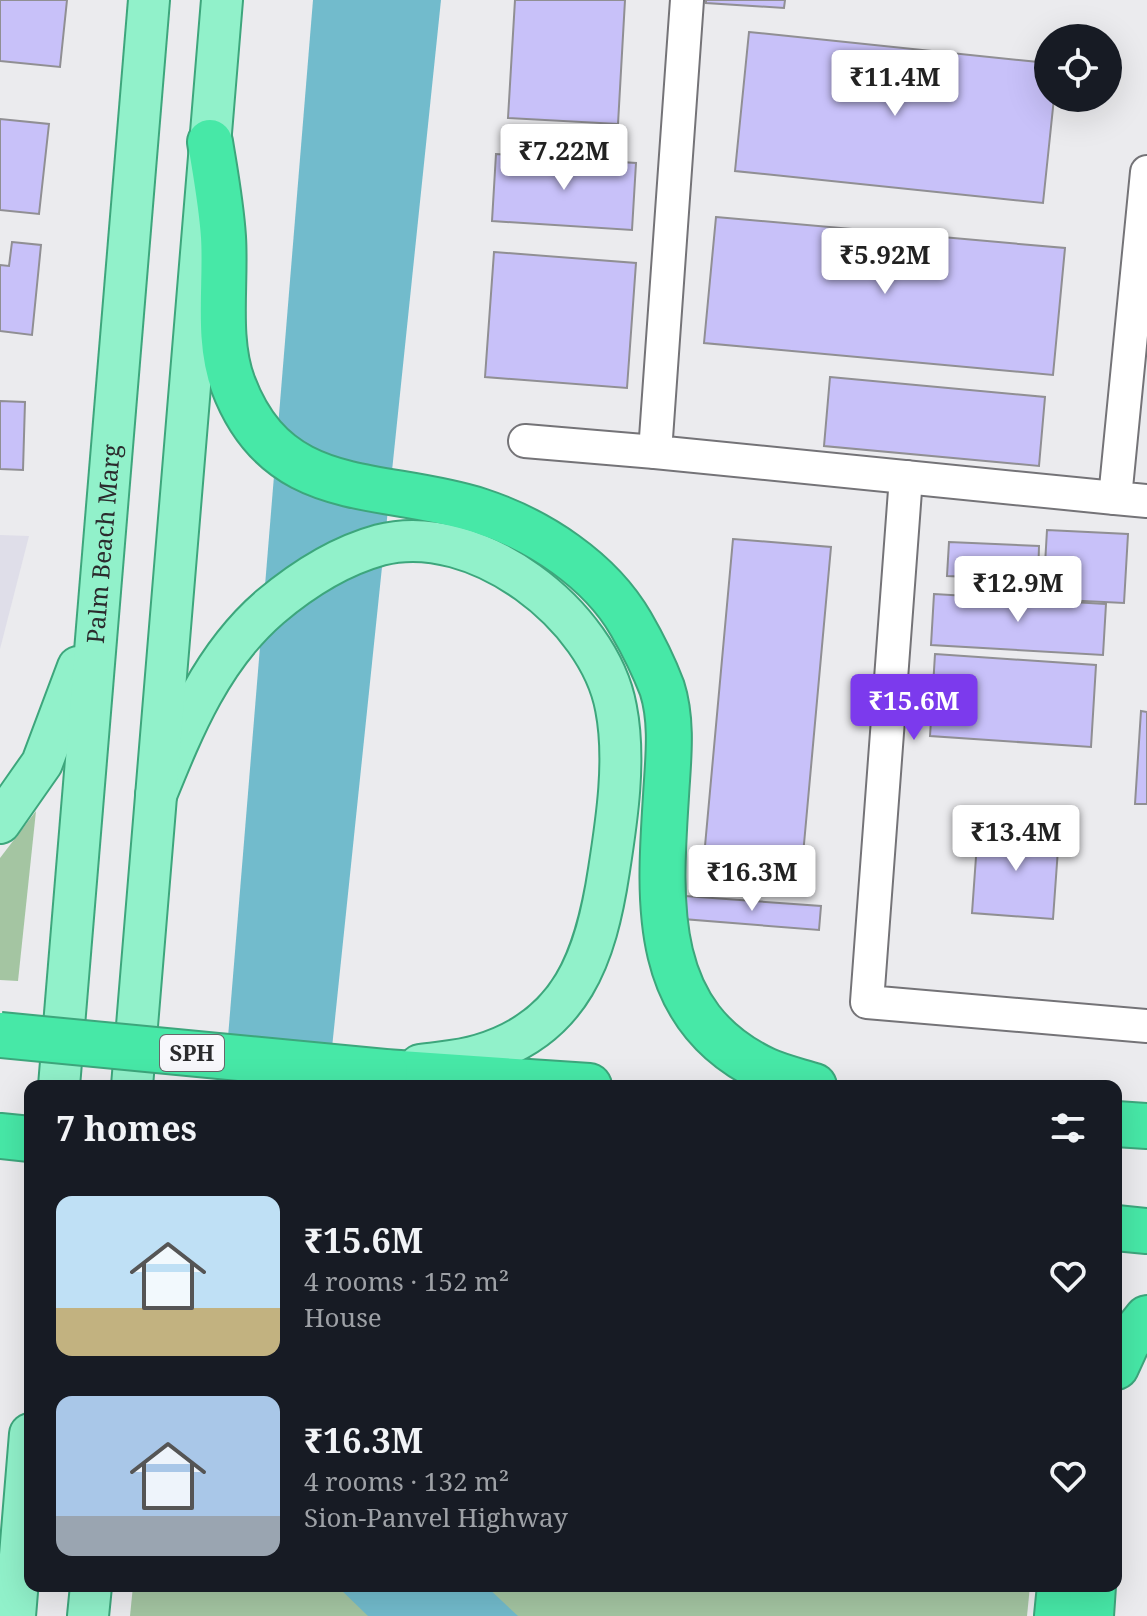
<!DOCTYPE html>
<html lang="en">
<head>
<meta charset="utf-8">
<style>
  :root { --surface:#171b24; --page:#242831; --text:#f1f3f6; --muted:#9ea1a6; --accent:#7c3aed }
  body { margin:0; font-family:"Noto Serif",serif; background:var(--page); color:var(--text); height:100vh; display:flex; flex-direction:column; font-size:30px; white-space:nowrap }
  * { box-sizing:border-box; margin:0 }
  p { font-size:26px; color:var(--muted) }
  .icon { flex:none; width:44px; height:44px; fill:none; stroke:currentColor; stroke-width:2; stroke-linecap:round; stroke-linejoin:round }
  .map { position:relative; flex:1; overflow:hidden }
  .drawer { position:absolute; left:24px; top:1080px; width:1098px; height:512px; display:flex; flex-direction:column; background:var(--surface); border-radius:16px; box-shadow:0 8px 32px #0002 }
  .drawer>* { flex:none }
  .fabs { position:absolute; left:1034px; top:24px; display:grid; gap:16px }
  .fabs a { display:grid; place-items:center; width:88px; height:88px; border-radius:50%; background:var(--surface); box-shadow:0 8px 32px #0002; font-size:40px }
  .price { position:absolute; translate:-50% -68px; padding:0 18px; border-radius:8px; background:#fff; color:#222; font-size:26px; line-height:52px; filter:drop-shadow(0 2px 4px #0008) }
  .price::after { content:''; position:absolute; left:50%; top:48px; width:24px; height:18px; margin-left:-12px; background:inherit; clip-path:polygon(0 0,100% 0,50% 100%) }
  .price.current { background:var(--accent); color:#fff }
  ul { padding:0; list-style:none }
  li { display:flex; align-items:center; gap:24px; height:200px; padding:0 32px }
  li span { display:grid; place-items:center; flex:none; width:224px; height:160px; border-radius:16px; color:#555 }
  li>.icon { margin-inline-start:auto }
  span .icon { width:96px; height:96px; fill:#fffc; stroke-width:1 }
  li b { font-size:34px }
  h2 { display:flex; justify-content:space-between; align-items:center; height:96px; padding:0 32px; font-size:34px }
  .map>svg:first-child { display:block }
  .built { fill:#dfdee9 }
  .green { fill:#a4c5a2 }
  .water { fill:#72bbcc }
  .building { fill:#c8c1f9; stroke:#908f93; stroke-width:2 }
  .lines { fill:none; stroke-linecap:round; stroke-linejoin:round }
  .minor-casing { stroke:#747377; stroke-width:36 }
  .major-casing { stroke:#3da67c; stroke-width:44 }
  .highway-casing { stroke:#3da67c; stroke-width:48 }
  .minor { stroke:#fff; stroke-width:32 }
  .major { stroke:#91f1ca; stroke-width:40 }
  .highway { stroke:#47e8a7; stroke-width:44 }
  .highway-bridge-casing { stroke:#3da67c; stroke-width:48; stroke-linecap:butt }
  .highway-bridge { stroke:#47e8a7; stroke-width:44 }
  .labels { text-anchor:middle; stroke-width:6; stroke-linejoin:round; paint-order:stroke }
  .shield { fill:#f8f8fc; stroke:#68686b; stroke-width:2 }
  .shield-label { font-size:22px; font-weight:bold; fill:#2b2b2d }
  .street-label { font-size:24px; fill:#2b2b2d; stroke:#f8f8fc }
</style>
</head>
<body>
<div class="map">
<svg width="1147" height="1616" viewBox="0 0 1147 1616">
  <rect width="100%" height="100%" fill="#ebebee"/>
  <!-- built -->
  <path class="built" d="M0 535 29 536 0 649Z"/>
  <!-- green -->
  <g class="green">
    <path d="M36 811 18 981 0 980V858Z"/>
    <path d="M133 1586H1030L1027 1616H130Z"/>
  </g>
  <!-- water -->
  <g class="water">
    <path d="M313 0H441L328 1086H224Z"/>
    <path d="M337 1586H486L518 1616H368Z"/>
  </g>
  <!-- building -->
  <g class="building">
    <path d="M0 0H67L60 67 0 61Z"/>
    <path d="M515 0H625L618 124 508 118Z"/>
    <path d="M706 0H785L784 8 706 3Z"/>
    <path d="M749 32 1048 63V98H1054L1043 203 735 171Z"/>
    <path d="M0 119 49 124 39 214 0 210Z"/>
    <path d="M496 154 636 163 632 230 492 221Z"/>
    <path d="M716 217 1065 248 1053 375 704 343Z"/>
    <path d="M12 242 41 245 32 335 0 331V265L9 266Z"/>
    <path d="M494 252 636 263 627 388 485 377Z"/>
    <path d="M830 377 1045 397 1039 466 824 446Z"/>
    <path d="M0 401 25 402 23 470 0 469Z"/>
    <path d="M1047 530 1128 534 1124 603 1043 599Z"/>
    <path d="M733 539 831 547 803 855 705 846Z"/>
    <path d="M949 542 1039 546 1038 580 947 576Z"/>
    <path d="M934 594 1106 604 1103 655 931 645Z"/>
    <path d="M935 654 1096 665 1091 747 930 736Z"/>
    <path d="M1141 711 1147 712V804H1135Z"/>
    <path d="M1023 828 1059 835 1053 919 972 913 978 829Z"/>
    <path d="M685 896 821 906 819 930 683 919Z"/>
  </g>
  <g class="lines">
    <!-- minor casing -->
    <g class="minor-casing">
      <g id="minor">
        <path d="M687 0 655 452 1115 498"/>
        <path d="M1147 172 1115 498 1147 501"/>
        <path d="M525 441 655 452"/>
        <path d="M906 477 867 1002 1147 1026"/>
      </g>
    </g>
    <!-- major casing -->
    <g class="major-casing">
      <g id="major">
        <path d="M156 795C184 726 212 657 270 607 302 580 340 556 380 545 476 520 599 615 616 708 626 759 617 819 609 870 596 956 572 1028 480 1055 461 1061 440 1062 420 1065"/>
        <path d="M0 823 42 763 78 667"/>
        <path id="s1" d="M59 1086 149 0"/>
        <path d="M132 1086 222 0"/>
        <path d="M15 1616 30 1434"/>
        <path d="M88 1616 91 1586"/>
      </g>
    </g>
    <!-- highway casing -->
    <g class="highway-casing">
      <g id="highway">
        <path d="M210 142C215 173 221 205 223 237 226 284 216 339 233 384 278 504 380 479 480 511 538 530 600 570 631 624 642 643 654 667 662 688 673 722 668 761 666 796 659 903 651 1016 765 1070 780 1077 798 1081 814 1086"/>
        <path d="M385 1072 589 1086"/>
        <path d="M1116 1124 1147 1126"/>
        <path d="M0 1136 30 1139"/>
        <path d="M1116 1228 1147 1231"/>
        <path d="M1116 1367 1127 1343 1147 1318"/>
        <path d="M1057 1616 1060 1586"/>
        <path d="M1091 1616 1093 1586"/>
      </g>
    </g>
    <!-- minor -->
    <use href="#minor" class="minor"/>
    <!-- major -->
    <use href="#major" class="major"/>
    <!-- highway -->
    <use href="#highway" class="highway"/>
    <!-- highway-bridge casing -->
    <g class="highway-bridge-casing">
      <path id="highway-bridge" d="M0 1035 385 1072"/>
    </g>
    <!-- highway-bridge -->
    <use href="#highway-bridge" class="highway-bridge"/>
  </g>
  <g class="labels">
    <!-- shield labels -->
    <rect class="shield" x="160" y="1035" width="64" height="36" rx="6"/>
    <g class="shield-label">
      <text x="192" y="1061">SPH</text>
    </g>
    <!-- street labels -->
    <g class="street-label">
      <text dy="8" stroke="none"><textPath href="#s1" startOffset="544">Palm Beach Marg</textPath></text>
    </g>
  </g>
</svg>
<div class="fabs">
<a><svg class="icon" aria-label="locate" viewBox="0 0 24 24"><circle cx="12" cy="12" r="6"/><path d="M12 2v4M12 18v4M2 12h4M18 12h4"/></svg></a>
</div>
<b class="price" style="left:895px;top:118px">₹11.4M</b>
<b class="price" style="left:564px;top:192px">₹7.22M</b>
<b class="price" style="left:885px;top:296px">₹5.92M</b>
<b class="price" style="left:1018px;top:624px">₹12.9M</b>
<b class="price current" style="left:914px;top:742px">₹15.6M</b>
<b class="price" style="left:1016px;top:873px">₹13.4M</b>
<b class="price" style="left:752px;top:913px">₹16.3M</b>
<section class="drawer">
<h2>7 homes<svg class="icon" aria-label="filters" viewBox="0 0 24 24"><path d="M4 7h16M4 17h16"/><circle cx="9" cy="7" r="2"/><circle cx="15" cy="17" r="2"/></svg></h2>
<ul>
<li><span style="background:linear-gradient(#bfe0f5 70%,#c2b280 0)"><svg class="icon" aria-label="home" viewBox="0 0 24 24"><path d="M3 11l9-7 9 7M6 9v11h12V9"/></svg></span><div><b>₹15.6M</b><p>4 rooms · 152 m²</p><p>House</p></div><svg class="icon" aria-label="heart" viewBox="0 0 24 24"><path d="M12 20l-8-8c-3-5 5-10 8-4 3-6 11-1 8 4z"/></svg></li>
<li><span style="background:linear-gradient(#a9c7e8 75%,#9aa5b1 0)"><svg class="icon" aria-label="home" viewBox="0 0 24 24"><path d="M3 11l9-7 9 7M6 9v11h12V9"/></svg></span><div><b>₹16.3M</b><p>4 rooms · 132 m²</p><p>Sion-Panvel Highway</p></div><svg class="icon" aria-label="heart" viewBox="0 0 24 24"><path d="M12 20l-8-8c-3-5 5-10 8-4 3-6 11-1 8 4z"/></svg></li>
</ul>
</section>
</div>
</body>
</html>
